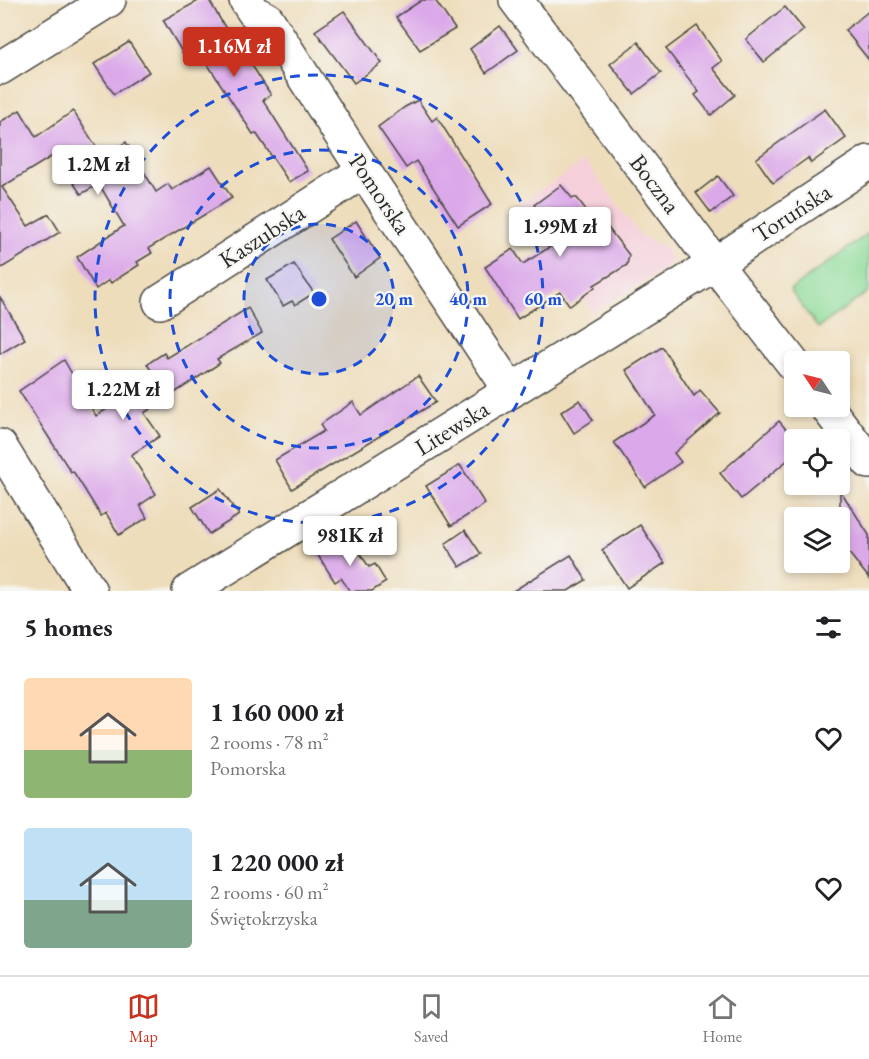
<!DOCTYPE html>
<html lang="en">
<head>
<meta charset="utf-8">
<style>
  :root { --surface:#fff; --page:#f2f2f2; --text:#202124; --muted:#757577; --line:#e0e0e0; --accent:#c8321e }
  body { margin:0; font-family:"EB Garamond",serif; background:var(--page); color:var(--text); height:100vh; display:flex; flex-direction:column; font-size:22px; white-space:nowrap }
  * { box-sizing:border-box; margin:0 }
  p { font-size:20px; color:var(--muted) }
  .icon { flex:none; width:33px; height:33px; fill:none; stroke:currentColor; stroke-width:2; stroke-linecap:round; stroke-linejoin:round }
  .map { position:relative; height:591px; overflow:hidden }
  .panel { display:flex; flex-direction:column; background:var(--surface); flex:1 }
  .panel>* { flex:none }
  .needle { width:39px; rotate:305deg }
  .tools { position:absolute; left:784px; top:351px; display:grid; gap:12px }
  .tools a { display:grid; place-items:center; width:66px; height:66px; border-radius:6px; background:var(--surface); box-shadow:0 3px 9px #0003; font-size:30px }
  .price { position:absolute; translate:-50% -51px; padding:0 14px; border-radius:6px; background:#fff; color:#222; font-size:20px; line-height:39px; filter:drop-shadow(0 2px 3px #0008) }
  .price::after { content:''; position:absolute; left:50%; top:36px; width:18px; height:14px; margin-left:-9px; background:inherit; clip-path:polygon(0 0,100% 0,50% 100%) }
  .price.on { background:var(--accent); color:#fff }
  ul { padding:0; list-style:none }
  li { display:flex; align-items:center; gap:18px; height:150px; padding:0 24px }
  li span { display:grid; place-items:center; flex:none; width:168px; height:120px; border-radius:6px; color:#555 }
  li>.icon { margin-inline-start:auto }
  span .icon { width:72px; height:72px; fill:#fffc; stroke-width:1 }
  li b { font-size:26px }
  h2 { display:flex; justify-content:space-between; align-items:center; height:72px; padding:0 24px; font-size:26px }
  .tabs { display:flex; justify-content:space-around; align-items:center; height:84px; border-top:2px solid var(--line); background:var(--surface); font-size:16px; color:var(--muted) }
  .tabs a { display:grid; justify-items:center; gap:3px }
  .tabs .on { color:var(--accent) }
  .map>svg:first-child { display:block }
  .built { fill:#f5cfda }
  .green { fill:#8edb98; stroke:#5c8362; stroke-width:1.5 }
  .building { fill:#dba8e9 }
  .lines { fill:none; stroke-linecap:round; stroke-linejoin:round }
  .minor-casing { stroke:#484641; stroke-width:36 }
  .minor { stroke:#fff; stroke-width:33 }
  .ring { fill:none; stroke:#1d4ed8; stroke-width:3; stroke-dasharray:10 8 }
  .labels { text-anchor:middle; stroke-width:4.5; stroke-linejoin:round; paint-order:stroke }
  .street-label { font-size:24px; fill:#2b2b2b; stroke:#f6f6f2 }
  .centre { fill:#1d4ed8; stroke:#f6f6f2; stroke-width:3 }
  .ring-label { font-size:18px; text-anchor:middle; font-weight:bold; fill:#1d4ed8; stroke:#f6f6f2; stroke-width:4.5; stroke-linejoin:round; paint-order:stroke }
</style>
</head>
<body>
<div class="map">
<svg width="869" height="591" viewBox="0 0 869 591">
  <rect width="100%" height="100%" fill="#f6f6f2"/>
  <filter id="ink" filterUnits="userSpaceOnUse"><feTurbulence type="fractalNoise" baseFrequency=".0167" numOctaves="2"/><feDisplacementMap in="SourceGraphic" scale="12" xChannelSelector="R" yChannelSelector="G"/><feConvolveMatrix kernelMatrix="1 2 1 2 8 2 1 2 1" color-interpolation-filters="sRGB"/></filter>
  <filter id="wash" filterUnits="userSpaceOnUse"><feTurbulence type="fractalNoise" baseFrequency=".008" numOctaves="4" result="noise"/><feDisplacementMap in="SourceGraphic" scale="24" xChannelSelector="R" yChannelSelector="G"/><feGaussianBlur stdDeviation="1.35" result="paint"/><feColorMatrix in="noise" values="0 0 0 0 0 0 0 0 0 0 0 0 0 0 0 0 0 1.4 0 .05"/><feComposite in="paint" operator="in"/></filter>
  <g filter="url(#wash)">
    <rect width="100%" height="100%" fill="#edb"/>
    <!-- built -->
    <path class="built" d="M585 161 641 236 664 247 672 261 664 270 592 312 519 204Z"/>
    <!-- green -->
    <path class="green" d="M869 233V291L818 328 790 290Z"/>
    <g id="blocks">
      <!-- building -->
      <g class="building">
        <path d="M200 0H209L236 46 239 45 271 95 263 100 308 171 289 182 256 133 253 134 201 54 188 62 163 20Z"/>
        <path d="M422 0H435L455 29 420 50 396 17Z"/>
        <path d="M785 7 804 30 764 62 746 39Z"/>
        <path d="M344 11 382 63 354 83 315 31Z"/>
        <path d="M869 11V60L845 30Z"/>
        <path d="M500 26 518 50 486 73 470 49Z"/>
        <path d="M697 26 722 61 713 68 735 95 711 115 695 95 699 92 666 49Z"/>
        <path d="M129 42 149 72 114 94 94 64Z"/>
        <path d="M638 42 661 73 634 94 610 64Z"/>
        <path d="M418 100 432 121 437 117 492 204 458 226 416 161 406 168 378 127 405 107Z"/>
        <path d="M825 109 846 138 811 163 808 158 773 183 756 159Z"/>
        <path d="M20 110 36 137 73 111 103 157 126 142 156 192 168 184 172 190 211 166 232 198 149 248 152 253 137 262 139 265 111 283 109 280 96 289 77 257 124 226 99 184 81 194 54 155 2 187 28 226 49 214 60 232 0 269V122Z"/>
        <path d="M718 176 733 196 711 213 696 193Z"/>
        <path d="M561 185 572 198H577L594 220 599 216 629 255 627 265 594 285 595 287 570 306 560 292 518 319 485 267 513 249 523 264 561 240 534 205Z"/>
        <path d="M356 221 380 258 354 277 329 239Z"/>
        <path d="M294 264 314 293 295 305 292 301 283 306 267 280Z"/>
        <path d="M0 297 25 339 0 354Z"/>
        <path d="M248 308 262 333 217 359 220 363 144 413 160 436 131 455 156 494 140 505 147 518 119 535 106 513 101 516 73 471 71 472 19 391 64 360 96 416 156 378 147 364 164 353 167 358Z"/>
        <path d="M662 347 694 396 700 390 720 413 674 453 681 462 645 487 614 442 655 415 626 370Z"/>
        <path d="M418 376 436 402 292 489 275 460 324 431 320 425 353 402 361 415Z"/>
        <path d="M580 400 593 420 574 433 561 412Z"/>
        <path d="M779 421 795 440V454L741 499 720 473Z"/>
        <path d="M460 465 485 504 451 526 426 486Z"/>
        <path d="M220 489 239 515 209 534 192 507Z"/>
        <path d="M840 490 869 535V578L840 542Z"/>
        <path d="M640 525 665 563 627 588 602 550Z"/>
        <path d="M465 530 481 554 460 567 445 544Z"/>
        <path d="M340 537 345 546 352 541 369 567 375 564 386 582 372 591H350L341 578 335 582 316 552Z"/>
        <path d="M571 555 586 580 568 591H513Z"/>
      </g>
    </g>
  </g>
  <g filter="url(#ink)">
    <use href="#blocks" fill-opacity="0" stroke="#484641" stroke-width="1.5"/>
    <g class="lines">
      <!-- minor casing -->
      <g class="minor-casing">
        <g id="minor">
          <path d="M246 0 254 12 267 19 364 171 511 391"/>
          <path d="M516 0 715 264 795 366"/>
          <path d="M0 68 109 0"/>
          <path d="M160 302 364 171"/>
          <path d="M826 406 869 462"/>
          <path d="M0 446 90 591"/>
          <path d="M189 591 715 264 869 162"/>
        </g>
      </g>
      <!-- minor -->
      <use href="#minor" class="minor"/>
    </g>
  </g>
  <!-- distance rings -->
  <circle cx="319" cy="299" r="75" fill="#1d4ed8" fill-opacity=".12"/>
  <g class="ring">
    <circle cx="319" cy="299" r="75"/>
    <circle cx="319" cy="299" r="149"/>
    <circle cx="319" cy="299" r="224"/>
  </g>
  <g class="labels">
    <!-- street labels -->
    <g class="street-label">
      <text transform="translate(655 184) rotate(53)" y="8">Boczna</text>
      <text transform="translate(380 194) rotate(56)" y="8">Pomorska</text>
      <text transform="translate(792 213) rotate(-33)" y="8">Toruńska</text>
      <text transform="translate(262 236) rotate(-33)" y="8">Kaszubska</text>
      <text transform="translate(452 428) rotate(-32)" y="8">Litewska</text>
    </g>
  </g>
  <circle cx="319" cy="299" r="9" class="centre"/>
  <g class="ring-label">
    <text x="394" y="305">20 m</text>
    <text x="468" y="305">40 m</text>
    <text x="543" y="305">60 m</text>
  </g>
</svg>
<div class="tools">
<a><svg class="needle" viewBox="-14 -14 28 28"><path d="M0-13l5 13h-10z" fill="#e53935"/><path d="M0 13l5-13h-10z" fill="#757577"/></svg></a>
<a><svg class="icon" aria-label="locate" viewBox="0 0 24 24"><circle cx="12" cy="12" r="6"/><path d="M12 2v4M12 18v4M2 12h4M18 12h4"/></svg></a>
<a><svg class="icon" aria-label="layers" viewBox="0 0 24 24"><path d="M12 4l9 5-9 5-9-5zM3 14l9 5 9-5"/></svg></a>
</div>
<b class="price on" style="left:234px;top:78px">1.16M zł</b>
<b class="price" style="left:98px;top:196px">1.2M zł</b>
<b class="price" style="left:560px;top:258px">1.99M zł</b>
<b class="price" style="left:123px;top:421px">1.22M zł</b>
<b class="price" style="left:350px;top:567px">981K zł</b>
</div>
<section class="panel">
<h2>5 homes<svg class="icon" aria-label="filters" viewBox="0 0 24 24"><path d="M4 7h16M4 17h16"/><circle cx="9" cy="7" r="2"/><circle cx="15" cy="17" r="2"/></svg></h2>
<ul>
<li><span style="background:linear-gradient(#ffd9b3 60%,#8fb573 0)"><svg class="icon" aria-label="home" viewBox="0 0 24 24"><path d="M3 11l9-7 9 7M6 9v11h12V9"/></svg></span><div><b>1 160 000 zł</b><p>2 rooms · 78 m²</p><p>Pomorska</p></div><svg class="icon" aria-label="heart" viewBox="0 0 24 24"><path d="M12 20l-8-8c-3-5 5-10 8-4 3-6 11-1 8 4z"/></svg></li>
<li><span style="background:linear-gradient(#bfe0f5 60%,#7fa58c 0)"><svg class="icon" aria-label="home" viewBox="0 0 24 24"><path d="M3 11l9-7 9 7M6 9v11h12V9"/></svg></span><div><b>1 220 000 zł</b><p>2 rooms · 60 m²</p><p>Świętokrzyska</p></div><svg class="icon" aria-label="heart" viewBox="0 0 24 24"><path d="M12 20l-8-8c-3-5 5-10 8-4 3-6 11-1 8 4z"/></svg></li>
</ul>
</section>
<nav class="tabs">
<a class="on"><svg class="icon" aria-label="map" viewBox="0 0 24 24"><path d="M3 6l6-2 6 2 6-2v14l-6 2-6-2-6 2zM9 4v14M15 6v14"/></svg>Map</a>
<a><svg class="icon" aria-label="saved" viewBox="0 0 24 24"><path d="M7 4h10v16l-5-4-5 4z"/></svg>Saved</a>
<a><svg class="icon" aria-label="home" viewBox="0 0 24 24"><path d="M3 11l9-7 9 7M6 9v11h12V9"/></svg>Home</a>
</nav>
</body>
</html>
